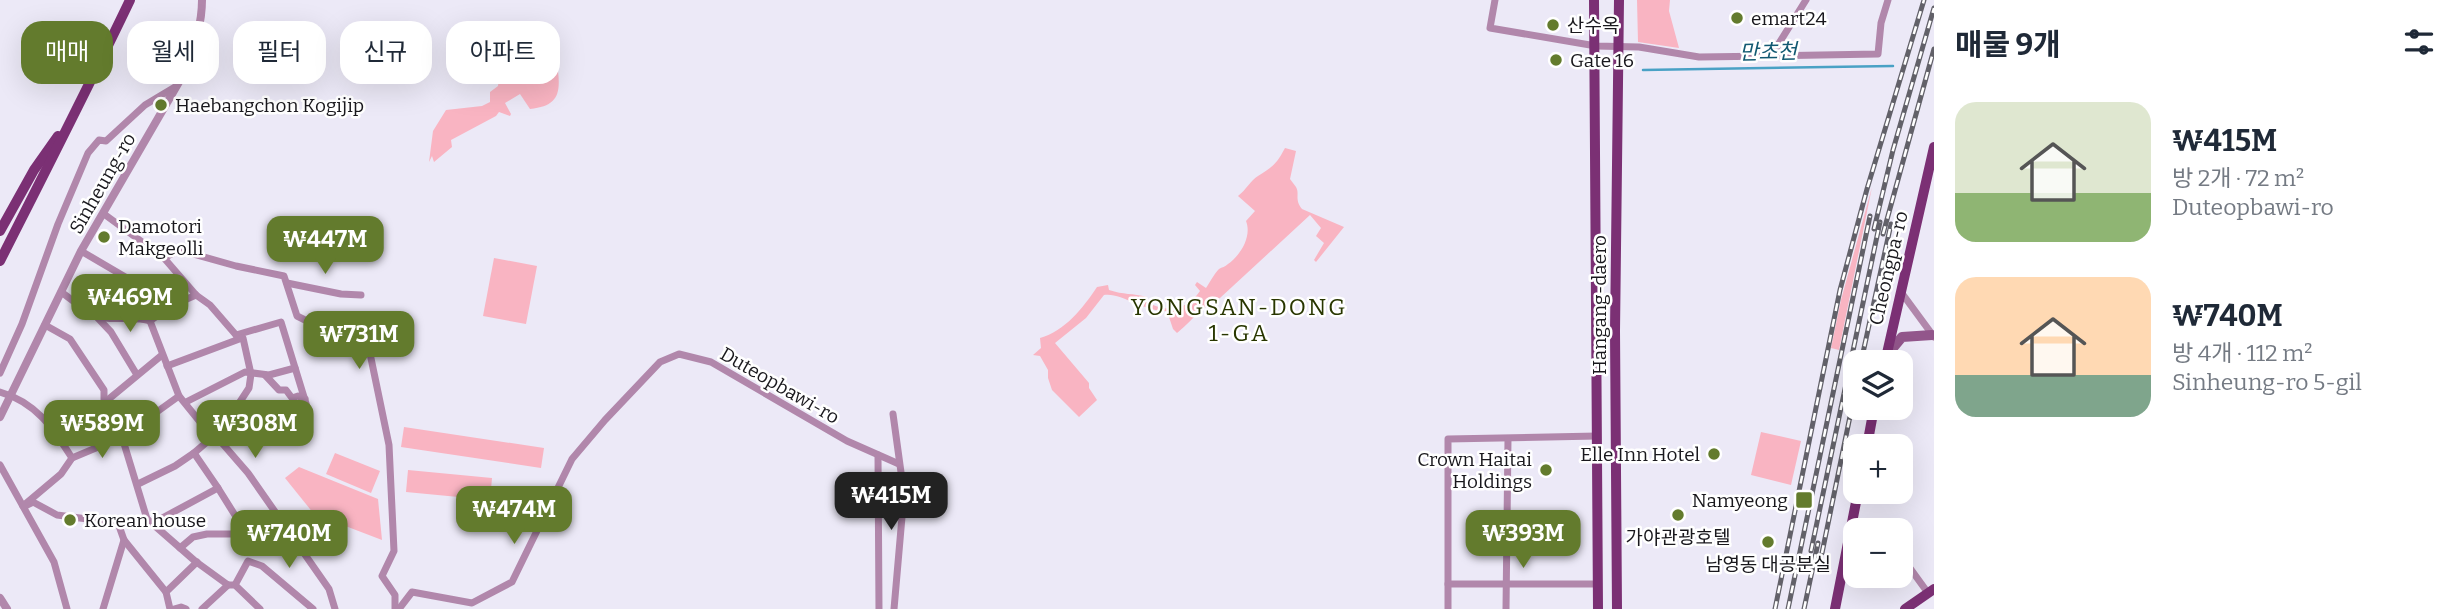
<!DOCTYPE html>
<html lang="ko">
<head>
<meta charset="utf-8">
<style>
  :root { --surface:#fff; --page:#f2f2f3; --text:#1f2937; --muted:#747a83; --accent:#637b2d }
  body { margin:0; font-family:Bitter,"Noto Sans KR",serif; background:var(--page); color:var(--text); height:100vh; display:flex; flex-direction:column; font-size:26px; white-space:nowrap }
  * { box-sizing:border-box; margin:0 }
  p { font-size:23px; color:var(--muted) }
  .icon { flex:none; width:38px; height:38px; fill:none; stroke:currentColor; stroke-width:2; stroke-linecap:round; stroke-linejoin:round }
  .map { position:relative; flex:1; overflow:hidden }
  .details { display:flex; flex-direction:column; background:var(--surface); width:525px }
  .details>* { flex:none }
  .guide { position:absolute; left:21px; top:21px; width:665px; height:63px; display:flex; gap:14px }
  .buttons { position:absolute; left:1843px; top:350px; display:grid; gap:14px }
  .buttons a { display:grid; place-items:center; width:70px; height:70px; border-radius:14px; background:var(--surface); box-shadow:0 7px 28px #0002; font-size:35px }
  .price { position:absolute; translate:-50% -60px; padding:0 16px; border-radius:14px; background:var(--accent); color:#fff; font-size:23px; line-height:46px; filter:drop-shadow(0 2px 4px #0008) }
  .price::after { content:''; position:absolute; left:50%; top:42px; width:21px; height:16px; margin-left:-10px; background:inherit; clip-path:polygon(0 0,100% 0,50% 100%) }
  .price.selected { background:#222; color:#fff }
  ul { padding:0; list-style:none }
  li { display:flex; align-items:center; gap:21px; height:175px; padding:0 21px }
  li span { display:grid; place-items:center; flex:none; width:196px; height:140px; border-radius:21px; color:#555 }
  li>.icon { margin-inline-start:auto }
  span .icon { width:84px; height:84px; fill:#fffc; stroke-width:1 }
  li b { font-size:30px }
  h2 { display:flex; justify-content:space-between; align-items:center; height:84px; padding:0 21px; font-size:30px }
  .chip { padding:0 24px; border-radius:21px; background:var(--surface); box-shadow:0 7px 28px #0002; font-size:24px; line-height:63px }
  .chip.selected { background:var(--accent); color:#fff }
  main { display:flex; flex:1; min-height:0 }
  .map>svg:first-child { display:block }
  .green { fill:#f9b4c2 }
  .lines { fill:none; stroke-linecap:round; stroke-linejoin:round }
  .stream { stroke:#49a1c5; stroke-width:2.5 }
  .minor { stroke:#b187ab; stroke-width:7 }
  .tertiary { stroke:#b187ab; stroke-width:8 }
  .secondary { stroke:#92568b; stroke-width:10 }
  .primary { stroke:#7b3074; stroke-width:10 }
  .rail-casing { stroke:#626169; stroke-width:5 }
  .rail { stroke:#fff; stroke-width:2.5; stroke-dasharray:8; stroke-linecap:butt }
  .poi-dot { fill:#637b2d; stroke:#fff; stroke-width:2.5 }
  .labels { text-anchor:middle; stroke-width:5; stroke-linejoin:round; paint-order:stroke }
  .poi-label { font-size:19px; fill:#19181d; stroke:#fff; text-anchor:start }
  .street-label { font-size:19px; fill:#19181d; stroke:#fff }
  .water-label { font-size:21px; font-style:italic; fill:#125972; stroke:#fff }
  .quarter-label { font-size:23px; letter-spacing:2px; fill:#283600; stroke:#fff }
</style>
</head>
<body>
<main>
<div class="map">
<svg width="1934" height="609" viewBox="0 0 1934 609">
  <rect width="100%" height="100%" fill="#ece9f7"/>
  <!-- green -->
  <g class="green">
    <path d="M1637 0H1670L1669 11 1679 48 1638 42Z"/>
    <path d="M510 25 527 29 542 41 541 67 558 71C561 96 556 106 530 109L520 94 505 103 511 114 510 116 499 112 496 116 451 140 452 147 434 162 432 156 429 162 433 131 446 110 482 106 490 102V92L498 86 505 27Z"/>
    <path d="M1285 148 1296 151 1290 179C1292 182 1294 184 1296 187 1300 194 1294 199 1302 209L1344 227 1316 262 1314 260 1324 243 1316 236 1321 228 1310 215 1220 298C1205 303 1190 323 1177 333L1173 329 1167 311C1144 312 1121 292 1104 295L1086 318 1055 343 1089 383V388L1097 400 1079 417 1052 390 1048 378V370L1040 356 1033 355 1041 348 1040 338C1065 331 1083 308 1097 287L1108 285 1109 290C1124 295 1132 293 1147 297L1146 302C1168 313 1186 311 1200 291L1195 285 1197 282 1206 288C1210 282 1214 274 1219 269 1222 267 1225 267 1228 264 1241 255 1252 236 1246 221L1255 211 1238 196C1246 190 1251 180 1258 176 1273 166 1276 165 1285 148Z"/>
    <path d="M1872 187 1839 350 1831 348 1841 300Z"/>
    <path d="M494 258 537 266 526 324 483 316Z"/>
    <path d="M404 427 544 448 541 468 401 447Z"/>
    <path d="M1761 432 1801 441 1791 485 1751 475Z"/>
    <path d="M335 453 380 471 371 493 326 474Z"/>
    <path d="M299 467 378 499 382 540 314 514 285 478Z"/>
    <path d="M408 470 492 478 490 500 406 492Z"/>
  </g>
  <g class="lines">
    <!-- stream -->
    <path class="stream" d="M1643 70 1893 66"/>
    <!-- minor -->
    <g class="minor">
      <path d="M1495 0 1490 28 1596 46 1639 47 1699 57 1771 56 1806 0"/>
      <path d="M1771 56 1878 54 1881 23 1888 0"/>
      <path d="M104 214 164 258 196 295 210 305 236 335 243 338 251 374 249 388 230 417 215 435 194 453 175 466 138 484"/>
      <path d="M81 251 173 305"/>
      <path d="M164 258 179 250 236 266 284 276 297 316 309 322 328 342 367 339 389 445 394 551 382 576 395 595V609"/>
      <path d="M287 283 341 294 361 295"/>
      <path d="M61 292C73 300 89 316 105 318 120 320 135 316 150 321L173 305 196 295"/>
      <path d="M1901 292 1934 337"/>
      <path d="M95 315 111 332 137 375"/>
      <path d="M150 321 179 396 209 433 215 435 248 473 329 589 335 609"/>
      <path d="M45 325 70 339 104 390V403L122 437 147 519 195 561 228 585H235L260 609"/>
      <path d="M236 335 281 322 308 410"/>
      <path d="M167 366 242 338"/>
      <path d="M0 373 22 324 58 224 88 153 99 140 106 141 145 105 175 87"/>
      <path d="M265 375 279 390H286L292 398 298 396 305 399"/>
      <path d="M0 392C36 402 53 428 72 458"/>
      <path d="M186 402 245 372 269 375 295 368"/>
      <path d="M893 414 904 494 894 609"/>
      <path d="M56 432 104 403 162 355"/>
      <path d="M194 453 218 488"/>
      <path d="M878 455 879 609"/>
      <path d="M0 465 54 562 67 609"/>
      <path d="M27 505 33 502 57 515 118 523 147 519"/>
      <path d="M23 506 61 474 72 458 122 437 179 396"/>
      <path d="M118 523 124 540 166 592 170 609"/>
      <path d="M153 523 218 488 238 520 243 533"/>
      <path d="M180 548 193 537 207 534H271L286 526"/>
      <path d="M1908 556 1907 564 1928 593"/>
      <path d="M1448 584H1598"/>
      <path d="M235 585 248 561 262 566 313 609"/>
      <path d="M166 592 197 562"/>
      <path d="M103 609 124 540"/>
      <path d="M174 609 181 607 186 609"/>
      <path d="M202 609 228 585"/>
      <path d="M399 609 412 592 472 603 512 582 572 459 605 420 660 362 679 354 711 362 847 441 899 464"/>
      <path d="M1448 609V439L1597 436"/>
      <path d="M1506 609 1508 439"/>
    </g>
    <!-- tertiary -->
    <g class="tertiary">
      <path d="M0 417 81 251 186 70C194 47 202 25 202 0"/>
      <path d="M0 598 7 609"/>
    </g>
    <!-- secondary -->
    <path class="secondary" d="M1887 355 1902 337 1932 335"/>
    <!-- primary -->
    <g class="primary">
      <path d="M1594 0 1598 609"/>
      <path d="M0 231 34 170 58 136"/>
      <path d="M0 261C44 174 88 88 130 0"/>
      <path d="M1885 362 1934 147"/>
      <path d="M1867 446 1874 408"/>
      <path d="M1617 609 1615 331 1619 0"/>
      <path d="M1835 609 1858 492"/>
      <path d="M1905 609 1934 589"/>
    </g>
    <!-- rail casing -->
    <g class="rail-casing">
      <g id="rail">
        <path d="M1874 229 1893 150 1934 8"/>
        <path d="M1883 234 1934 49"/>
        <path d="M1861 362 1891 224"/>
        <path d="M1811 551 1880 222"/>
        <path d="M1822 553 1855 392"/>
        <path d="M1775 609 1840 290 1867 189 1924 0"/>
        <path d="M1788 609 1870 216"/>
        <path d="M1804 609 1818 543"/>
      </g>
    </g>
    <!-- rail -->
    <use href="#rail" class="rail"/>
  </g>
  <!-- markers -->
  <g class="poi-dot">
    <circle cx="1737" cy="18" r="7"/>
    <circle cx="1553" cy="25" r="7"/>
    <circle cx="1556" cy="60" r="7"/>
    <circle cx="161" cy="105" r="7"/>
    <circle cx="104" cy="237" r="7"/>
    <circle cx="1714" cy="454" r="7"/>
    <circle cx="1546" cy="470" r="7"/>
    <rect x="1795" y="491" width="18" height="18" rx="3.5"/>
    <circle cx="1678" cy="515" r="7"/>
    <circle cx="70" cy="520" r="7"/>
    <circle cx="1768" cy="542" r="7"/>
  </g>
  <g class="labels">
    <!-- poi labels -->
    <g class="poi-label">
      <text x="1751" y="25">emart24</text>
      <text x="1567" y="32">산수옥</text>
      <text x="1570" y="67">Gate 16</text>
      <text x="175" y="112">Haebangchon Kogijip</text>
      <text x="118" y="233">Damotori<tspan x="118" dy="22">Makgeolli</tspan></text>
      <text x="1700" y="461" text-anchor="end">Elle Inn Hotel</text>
      <text x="1532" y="466" text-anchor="end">Crown Haitai<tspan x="1532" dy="22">Holdings</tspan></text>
      <text x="1788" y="507" text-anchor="end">Namyeong</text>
      <text x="84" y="527">Korean house</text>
      <text x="1678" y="544" text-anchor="middle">가야관광호텔</text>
      <text x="1768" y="571" text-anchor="middle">남영동 대공분실</text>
    </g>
    <!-- street labels -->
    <g class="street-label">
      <text transform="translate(102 183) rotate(-60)" y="7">Sinheung-ro</text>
      <text transform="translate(1888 268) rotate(-77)" y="7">Cheongpa-ro</text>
      <text transform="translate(1599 305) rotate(-90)" y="7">Hangang-daero</text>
      <text transform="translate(780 385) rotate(30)" y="7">Duteopbawi-ro</text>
    </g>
    <!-- water labels -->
    <g class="water-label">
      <text transform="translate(1768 52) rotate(-1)" y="7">만초천</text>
    </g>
    <!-- quarter labels -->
    <g class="quarter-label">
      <text x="1239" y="315">YONGSAN-DONG<tspan x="1239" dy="26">1-GA</tspan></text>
    </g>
  </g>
</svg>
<div class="buttons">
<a><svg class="icon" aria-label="layers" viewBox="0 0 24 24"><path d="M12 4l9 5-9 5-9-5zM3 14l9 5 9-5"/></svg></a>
<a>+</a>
<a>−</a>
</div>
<b class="price" style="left:325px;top:276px">₩447M</b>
<b class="price" style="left:130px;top:334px">₩469M</b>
<b class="price" style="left:359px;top:371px">₩731M</b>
<b class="price" style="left:102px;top:460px">₩589M</b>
<b class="price" style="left:255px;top:460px">₩308M</b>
<b class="price selected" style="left:891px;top:532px">₩415M</b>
<b class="price" style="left:514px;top:546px">₩474M</b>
<b class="price" style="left:289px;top:570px">₩740M</b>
<b class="price" style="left:1523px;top:570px">₩393M</b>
<div class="guide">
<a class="chip selected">매매</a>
<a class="chip">월세</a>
<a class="chip">필터</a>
<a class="chip">신규</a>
<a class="chip">아파트</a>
</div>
</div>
<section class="details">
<h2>매물 9개<svg class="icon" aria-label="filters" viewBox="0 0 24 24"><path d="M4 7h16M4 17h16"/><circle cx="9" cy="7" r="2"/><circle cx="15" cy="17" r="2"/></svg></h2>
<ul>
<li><span style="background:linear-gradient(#dfe7d0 65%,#8fb573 0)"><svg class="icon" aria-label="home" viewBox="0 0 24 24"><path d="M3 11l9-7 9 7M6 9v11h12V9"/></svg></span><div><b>₩415M</b><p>방 2개 · 72 m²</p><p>Duteopbawi-ro</p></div></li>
<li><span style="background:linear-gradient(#ffd9b3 70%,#7fa58c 0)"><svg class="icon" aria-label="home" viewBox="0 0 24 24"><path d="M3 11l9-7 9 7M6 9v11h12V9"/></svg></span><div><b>₩740M</b><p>방 4개 · 112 m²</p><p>Sinheung-ro 5-gil</p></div></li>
</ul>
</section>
</main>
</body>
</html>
